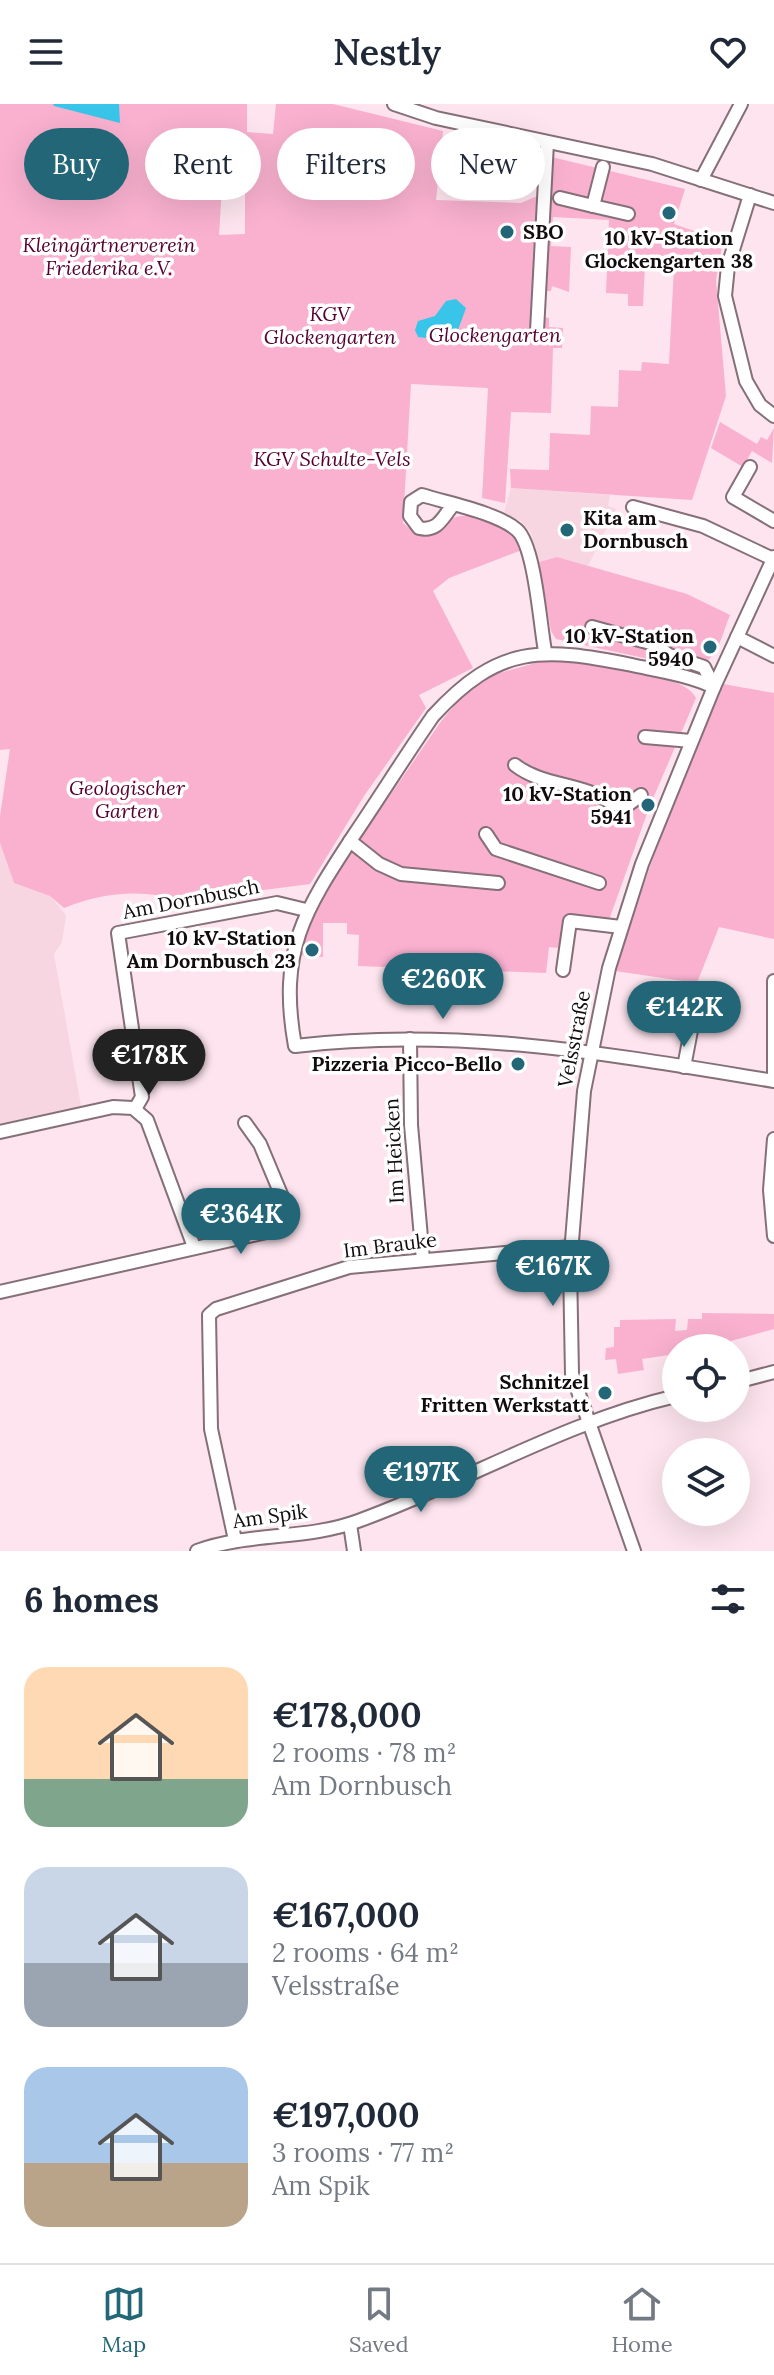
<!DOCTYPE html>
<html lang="en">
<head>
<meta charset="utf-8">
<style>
  :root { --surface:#fff; --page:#f2f2f3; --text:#1f2937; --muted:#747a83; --line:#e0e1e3; --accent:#226678 }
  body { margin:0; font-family:Lora,serif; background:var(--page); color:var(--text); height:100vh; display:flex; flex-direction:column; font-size:30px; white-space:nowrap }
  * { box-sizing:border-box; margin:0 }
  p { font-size:26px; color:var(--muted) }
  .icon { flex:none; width:44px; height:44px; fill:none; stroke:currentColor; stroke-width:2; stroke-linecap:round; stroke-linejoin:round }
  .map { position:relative; height:1447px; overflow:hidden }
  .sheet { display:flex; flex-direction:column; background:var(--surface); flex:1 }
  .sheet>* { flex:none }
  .top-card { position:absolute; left:24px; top:24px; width:726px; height:72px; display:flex; gap:16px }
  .fabs { position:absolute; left:662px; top:1230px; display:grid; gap:16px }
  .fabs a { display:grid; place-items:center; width:88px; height:88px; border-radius:50%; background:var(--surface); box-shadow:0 8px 32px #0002; font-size:40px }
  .price { position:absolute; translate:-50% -68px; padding:0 18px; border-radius:28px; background:var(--accent); color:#fff; font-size:26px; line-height:52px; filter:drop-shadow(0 2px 4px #0008) }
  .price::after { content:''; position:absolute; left:50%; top:48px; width:24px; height:18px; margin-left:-12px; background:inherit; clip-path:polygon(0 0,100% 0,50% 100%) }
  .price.active { background:#222; color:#fff }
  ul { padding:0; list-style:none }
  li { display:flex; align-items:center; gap:24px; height:200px; padding:0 24px }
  li span { display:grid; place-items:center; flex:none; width:224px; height:160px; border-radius:24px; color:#555 }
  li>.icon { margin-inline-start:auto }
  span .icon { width:96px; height:96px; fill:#fffc; stroke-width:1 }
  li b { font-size:34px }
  h2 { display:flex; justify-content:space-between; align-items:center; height:96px; padding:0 24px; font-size:34px }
  .chip { padding:0 28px; border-radius:36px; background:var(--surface); box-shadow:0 8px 32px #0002; font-size:28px; line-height:72px }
  .chip.active { background:var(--accent); color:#fff }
  header { display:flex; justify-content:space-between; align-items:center; height:104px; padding:0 24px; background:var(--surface); font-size:36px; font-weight:600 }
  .menu { display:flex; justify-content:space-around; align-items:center; height:112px; border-top:2px solid var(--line); background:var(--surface); font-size:22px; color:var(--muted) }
  .menu a { display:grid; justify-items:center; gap:4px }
  .menu .active { color:var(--accent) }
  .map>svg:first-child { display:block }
  .built { fill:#f7d6e2 }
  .green { fill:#f9b1cf; fill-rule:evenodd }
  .water { fill:#39c5e9 }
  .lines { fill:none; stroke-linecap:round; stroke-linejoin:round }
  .minor-casing { stroke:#856f78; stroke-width:16 }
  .minor { stroke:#fff; stroke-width:12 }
  .poi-dot { fill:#226678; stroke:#fff; stroke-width:3 }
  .labels { text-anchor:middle; stroke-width:7; stroke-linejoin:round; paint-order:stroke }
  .poi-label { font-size:20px; font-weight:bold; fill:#130c0f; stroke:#fff; text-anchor:end }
  .park-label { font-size:20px; font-style:italic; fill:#560032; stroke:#fff }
  .street-label { font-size:20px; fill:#130c0f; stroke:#fff }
</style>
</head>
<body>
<header><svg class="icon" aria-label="menu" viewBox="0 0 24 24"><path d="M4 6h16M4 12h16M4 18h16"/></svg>Nestly<svg class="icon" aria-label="heart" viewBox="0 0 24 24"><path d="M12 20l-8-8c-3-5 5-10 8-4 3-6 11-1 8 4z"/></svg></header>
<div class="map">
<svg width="774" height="1447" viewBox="0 0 774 1447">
  <rect width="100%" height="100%" fill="#fde4ee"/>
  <!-- built -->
  <g class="built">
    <path d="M511 384 610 391 608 402 616 405 588 462 557 453 539 458 531 429 521 417 504 409Z"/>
    <path d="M0 739 14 779 50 792 66 811 62 838 54 850 81 1002 0 1020Z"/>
  </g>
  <!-- green -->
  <g class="green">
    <path d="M0 0H247V28L273 30 276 0H333L443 27 436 96 521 99 537 92 539 50 685 85 674 120 723 137 716 176 726 292 692 396 511 384 510 365 549 366 550 329 590 331 591 302 618 303 619 266 641 267 642 258 669 260 674 163 645 161 643 202H628V190L606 189 609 116 553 113 551 142 571 143 569 188 552 182 551 187H545L544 213 549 214V223L563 224 562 244H553L551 309 511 308 505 399 482 394 488 284 411 280 403 419 415 429 428 432C439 428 443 418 453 414 476 405 517 424 522 446L449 474 433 487 473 564 419 591 426 604 364 692 310 780 193 795 192 800C150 784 105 787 64 804L50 792 14 779 0 739V712L10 645 0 646ZM223 67 245 70V130L219 131Z"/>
    <path d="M720 318 757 340 761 333 767 336 774 324 772 359 752 347 743 363 711 344Z"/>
    <path d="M557 453 687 490 730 511C721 533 717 561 690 564L556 535 551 527 539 458Z"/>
    <path d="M546 556C575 557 685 567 696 594L649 704 609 816 565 811 559 844 549 843 546 869 358 862 359 831 347 830V819H323V853L299 851 310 814 324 787 442 616 467 586 496 570Z"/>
    <path d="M723 580 774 589V835L719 823 697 879 615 867 664 721Z"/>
    <path d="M702 1209 774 1210V1225L706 1244H676V1250L642 1255 644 1266 618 1270 616 1255 605 1256 606 1244 614 1243V1223H620V1216L676 1215 675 1227 687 1226 688 1215H702Z"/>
  </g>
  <!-- water -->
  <g class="water">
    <path d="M53 0H119L120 19 54 2Z"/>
    <path d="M456 195 466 204 454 237 418 233 415 226 418 217 435 212 446 197Z"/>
  </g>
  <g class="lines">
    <!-- minor casing -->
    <g class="minor-casing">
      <g id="minor">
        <path d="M394 0 436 14 652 60 774 99"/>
        <path d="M603 63 593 102 628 110"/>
        <path d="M701 76 741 0"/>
        <path d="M750 91 728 162 725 192 746 277 760 301 774 312"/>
        <path d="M560 94 593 102"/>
        <path d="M537 227 547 39"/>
        <path d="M750 363 733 393 774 417"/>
        <path d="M453 401C442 414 438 428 419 424L410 412 411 398 422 391C447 399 498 409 517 426 535 442 540 521 545 547"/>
        <path d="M633 403 703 422 773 455"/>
        <path d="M592 523 654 540 669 551 704 563 714 583"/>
        <path d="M737 533 774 552"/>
        <path d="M714 583C688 571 660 567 632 561 542 543 499 540 433 612 406 651 381 691 354 731 304 807 278 847 295 942 457 922 615 951 774 977"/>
        <path d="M645 633 691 637"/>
        <path d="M515 661C537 678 564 679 589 688 603 692 610 701 625 703L641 691"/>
        <path d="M486 730 496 745 599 779"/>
        <path d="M350 737 379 760 401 770 498 779"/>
        <path d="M563 866 570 817 621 823"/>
        <path d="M774 877V969"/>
        <path d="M410 935 411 1021 423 1156"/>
        <path d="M684 963 699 885"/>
        <path d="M135 1005 142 993 118 829 277 799 306 806"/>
        <path d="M0 1028 113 1003 133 1004 147 1016 194 1143"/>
        <path d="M774 1035 770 1086 774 1132"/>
        <path d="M0 1188 280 1125 288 1117V1107L260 1040 245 1019"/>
        <path d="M736 1278 774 1268"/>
        <path d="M350 1420 354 1447"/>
        <path d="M235 1436 211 1325 209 1211 216 1205 349 1163 571 1143"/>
        <path d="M197 1447C249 1428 307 1436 358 1417 466 1378 564 1318 676 1292"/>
        <path d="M634 1447 572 1270 570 1162 584 987 609 864 642 760 714 583 774 453"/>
      </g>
    </g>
    <!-- minor -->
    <use href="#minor" class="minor"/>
  </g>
  <!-- markers -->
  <g class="poi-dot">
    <circle cx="669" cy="109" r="8"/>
    <circle cx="507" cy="128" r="8"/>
    <circle cx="567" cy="426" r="8"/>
    <circle cx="710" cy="543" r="8"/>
    <circle cx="648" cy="701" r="8"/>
    <circle cx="312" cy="846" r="8"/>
    <circle cx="518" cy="960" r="8"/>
    <circle cx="605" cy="1289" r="8"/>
  </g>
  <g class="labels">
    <!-- poi labels -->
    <g class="poi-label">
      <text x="523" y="135" text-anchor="start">SBO</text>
      <text x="669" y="141" text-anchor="middle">10 kV-Station<tspan x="669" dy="23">Glockengarten 38</tspan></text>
      <text x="583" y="421" text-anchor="start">Kita am<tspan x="583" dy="23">Dornbusch</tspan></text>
      <text x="694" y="539">10 kV-Station<tspan x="694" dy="23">5940</tspan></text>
      <text x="632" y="697">10 kV-Station<tspan x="632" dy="23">5941</tspan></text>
      <text x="296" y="841">10 kV-Station<tspan x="296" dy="23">Am Dornbusch 23</tspan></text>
      <text x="502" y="967">Pizzeria Picco-Bello</text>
      <text x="589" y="1285">Schnitzel<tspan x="589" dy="23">Fritten Werkstatt</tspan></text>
    </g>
    <!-- park labels -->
    <g class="park-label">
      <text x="109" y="148">Kleingärtnerverein<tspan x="109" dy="23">Friederika e.V.</tspan></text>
      <text x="330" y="217">KGV<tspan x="330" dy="23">Glockengarten</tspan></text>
      <text x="495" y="238">Glockengarten</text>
      <text x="332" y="362">KGV Schulte-Vels</text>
      <text x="127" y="691">Geologischer<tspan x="127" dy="23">Garten</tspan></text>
    </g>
    <!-- street labels -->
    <g class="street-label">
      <text transform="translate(191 795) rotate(-11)" y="7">Am Dornbusch</text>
      <text transform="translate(574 935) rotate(-79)" y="7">Velsstraße</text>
      <text transform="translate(394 1047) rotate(-93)" y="7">Im Heicken</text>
      <text transform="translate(390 1141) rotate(-7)" y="7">Im Brauke</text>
      <text transform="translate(270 1412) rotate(-8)" y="7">Am Spik</text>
    </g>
  </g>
</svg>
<div class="fabs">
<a><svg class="icon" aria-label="locate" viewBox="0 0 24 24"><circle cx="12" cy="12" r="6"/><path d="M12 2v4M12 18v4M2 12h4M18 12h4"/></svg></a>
<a><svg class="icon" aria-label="layers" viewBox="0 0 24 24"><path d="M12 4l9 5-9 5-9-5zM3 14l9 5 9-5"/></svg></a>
</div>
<b class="price" style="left:443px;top:917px">€260K</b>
<b class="price" style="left:684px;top:945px">€142K</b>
<b class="price active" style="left:149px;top:993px">€178K</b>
<b class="price" style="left:241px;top:1152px">€364K</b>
<b class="price" style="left:553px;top:1204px">€167K</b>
<b class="price" style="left:421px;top:1410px">€197K</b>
<div class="top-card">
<a class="chip active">Buy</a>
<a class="chip">Rent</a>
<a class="chip">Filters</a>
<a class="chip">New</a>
</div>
</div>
<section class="sheet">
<h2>6 homes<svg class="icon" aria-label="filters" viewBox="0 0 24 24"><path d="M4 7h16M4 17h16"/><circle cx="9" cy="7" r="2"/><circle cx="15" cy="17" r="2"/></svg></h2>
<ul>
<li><span style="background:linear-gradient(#ffd9b3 70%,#7fa58c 0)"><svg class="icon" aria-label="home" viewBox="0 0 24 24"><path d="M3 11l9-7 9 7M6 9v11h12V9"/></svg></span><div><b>€178,000</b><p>2 rooms · 78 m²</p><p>Am Dornbusch</p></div></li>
<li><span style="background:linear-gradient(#c9d6e8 60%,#9aa5b1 0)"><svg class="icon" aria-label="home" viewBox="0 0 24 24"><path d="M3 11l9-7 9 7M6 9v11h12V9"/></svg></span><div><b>€167,000</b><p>2 rooms · 64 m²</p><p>Velsstraße</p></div></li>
<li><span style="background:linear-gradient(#a9c7e8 60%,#b9a48a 0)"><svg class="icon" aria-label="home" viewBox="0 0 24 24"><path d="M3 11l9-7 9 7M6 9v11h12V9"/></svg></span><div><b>€197,000</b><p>3 rooms · 77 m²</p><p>Am Spik</p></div></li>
</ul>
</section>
<nav class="menu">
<a class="active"><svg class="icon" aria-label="map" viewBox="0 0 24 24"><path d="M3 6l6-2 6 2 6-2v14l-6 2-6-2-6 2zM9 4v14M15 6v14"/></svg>Map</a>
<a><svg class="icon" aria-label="saved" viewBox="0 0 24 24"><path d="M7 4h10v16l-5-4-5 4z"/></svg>Saved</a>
<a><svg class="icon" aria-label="home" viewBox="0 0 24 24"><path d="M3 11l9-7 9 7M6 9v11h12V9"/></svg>Home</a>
</nav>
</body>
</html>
